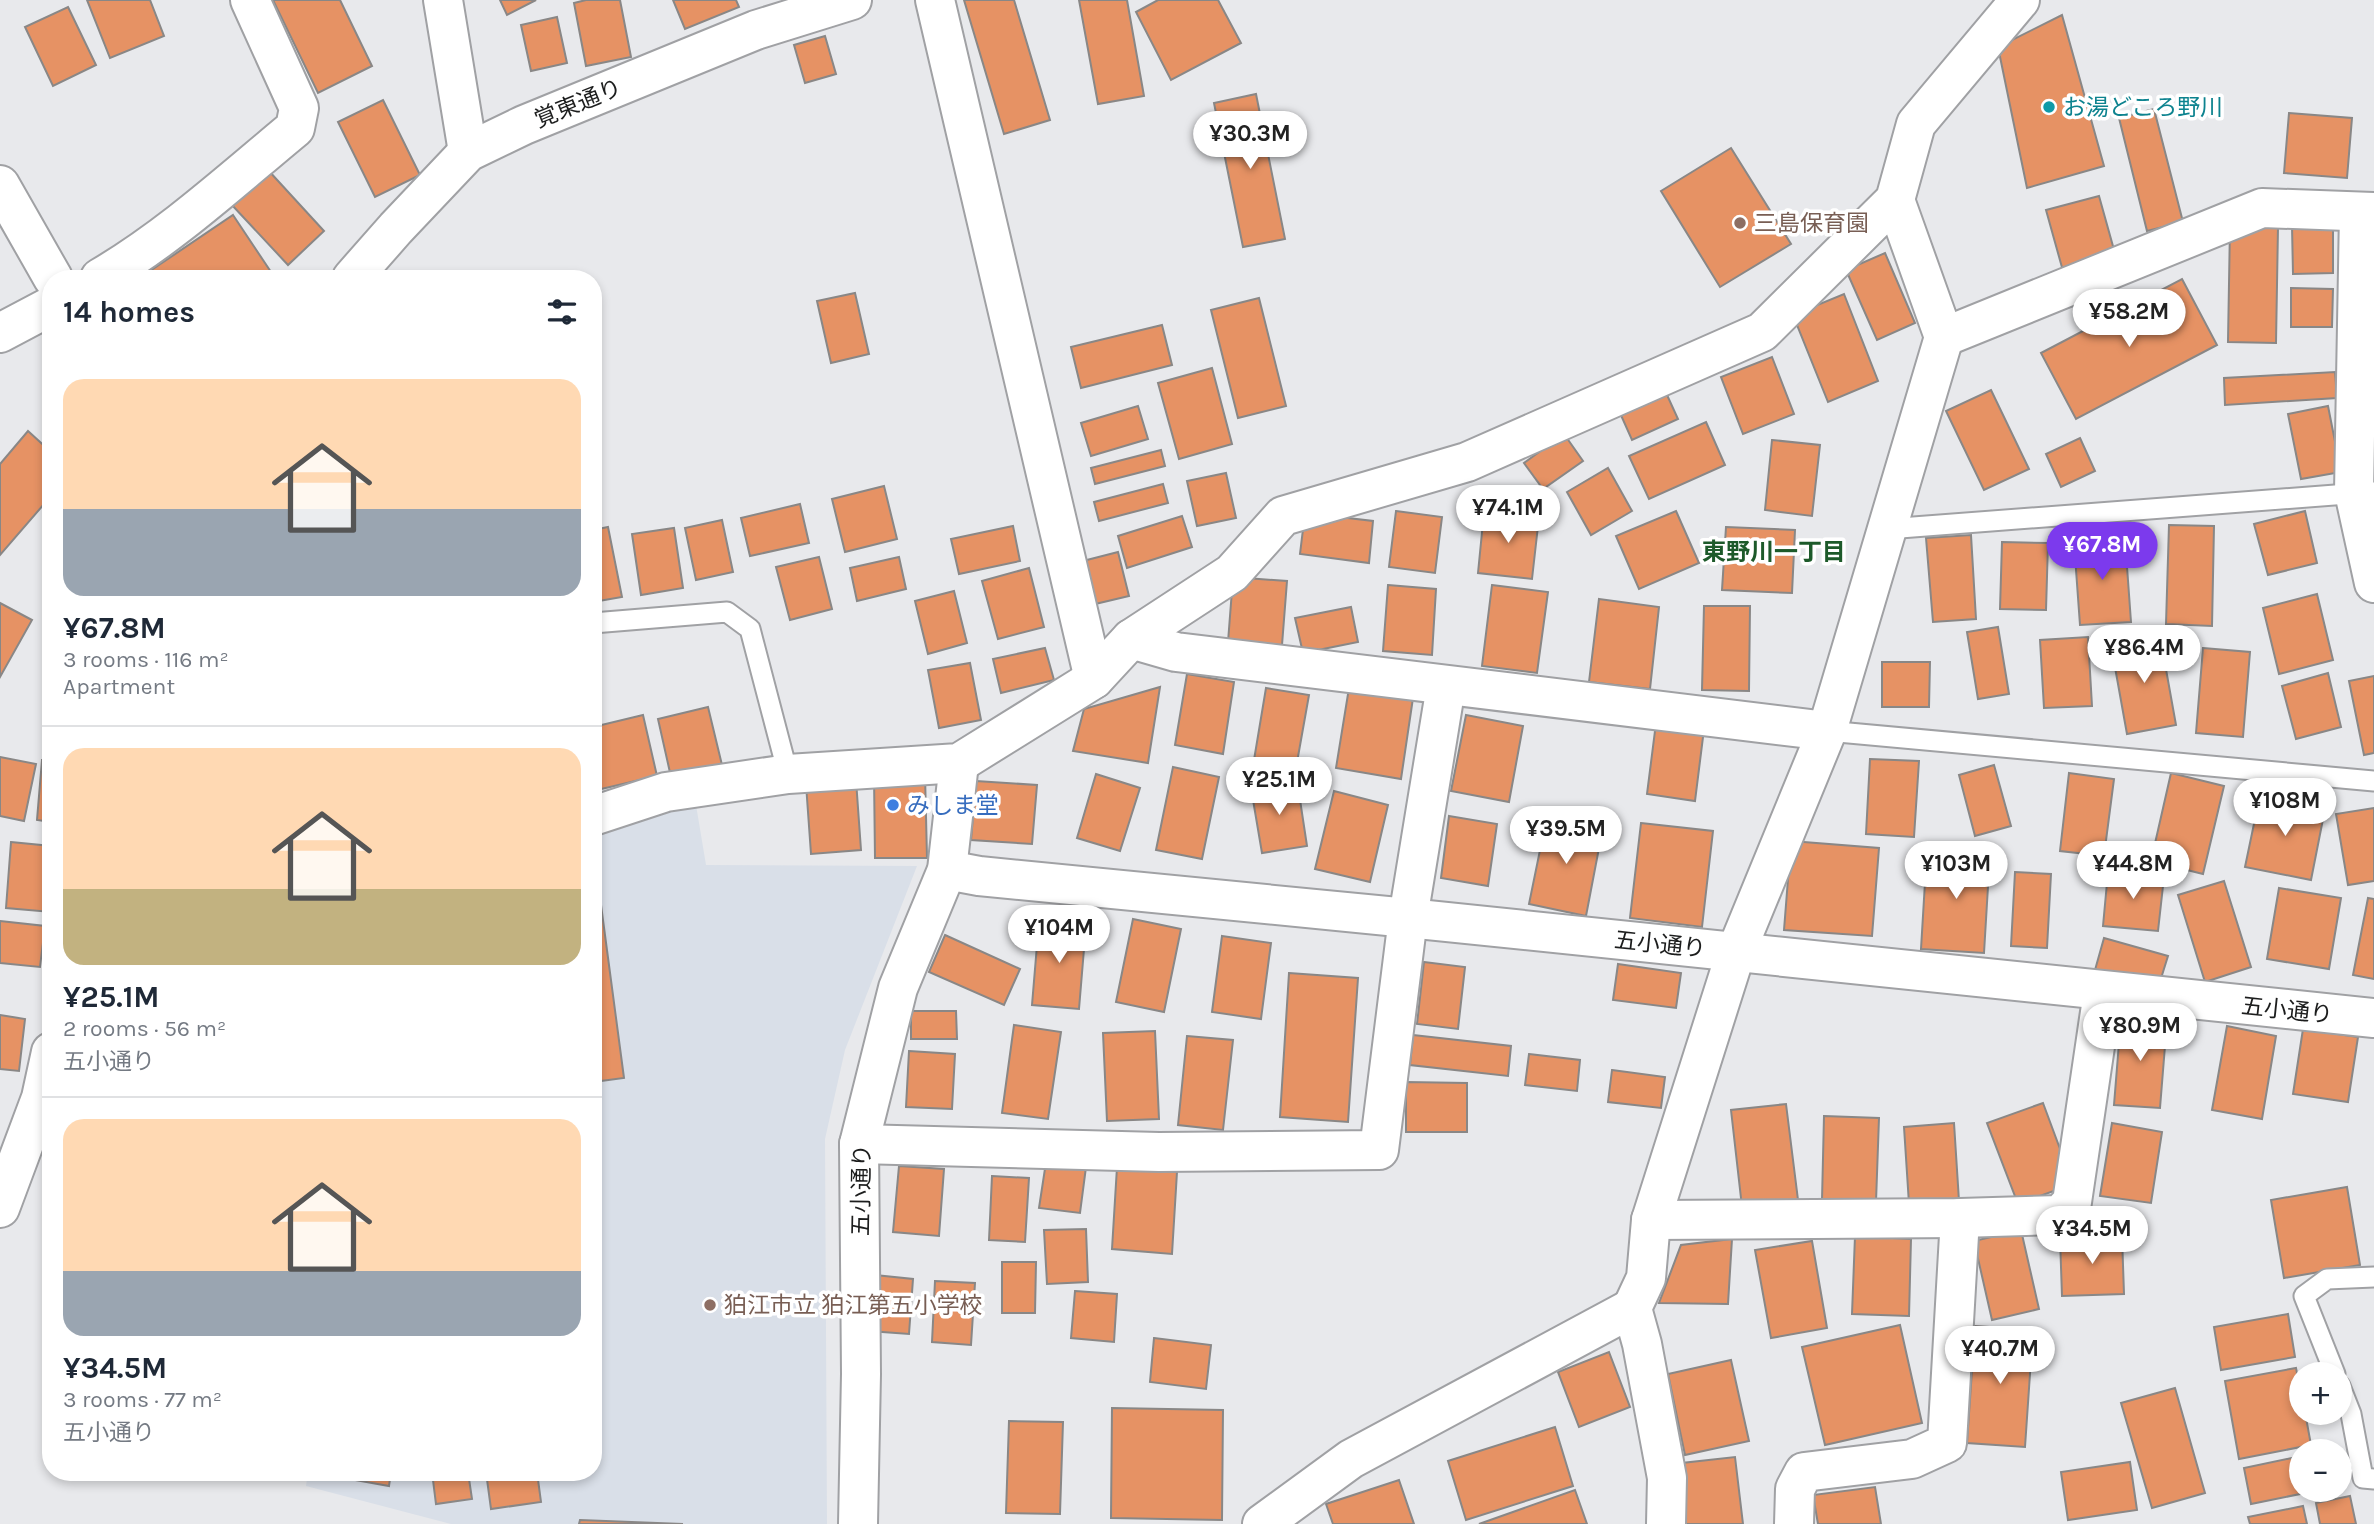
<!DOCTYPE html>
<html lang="en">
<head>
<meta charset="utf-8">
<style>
  :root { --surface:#fff; --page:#f2f2f3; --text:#1f2937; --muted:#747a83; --line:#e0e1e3; --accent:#7c3aed }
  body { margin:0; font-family:Karla,"Noto Sans JP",sans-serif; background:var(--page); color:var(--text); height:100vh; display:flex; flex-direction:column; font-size:26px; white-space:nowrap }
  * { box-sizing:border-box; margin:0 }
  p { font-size:23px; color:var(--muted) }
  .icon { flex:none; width:38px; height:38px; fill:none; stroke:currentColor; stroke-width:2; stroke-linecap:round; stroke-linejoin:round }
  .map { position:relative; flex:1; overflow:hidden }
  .side { position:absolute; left:42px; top:270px; width:560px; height:1211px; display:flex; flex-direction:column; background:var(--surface); border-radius:28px; box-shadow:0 4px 10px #0003 }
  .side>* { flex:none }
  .controls { position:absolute; left:2289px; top:1362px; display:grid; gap:14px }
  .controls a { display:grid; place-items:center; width:63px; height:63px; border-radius:50%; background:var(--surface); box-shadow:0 4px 10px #0003; font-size:35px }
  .price { position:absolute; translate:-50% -60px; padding:0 16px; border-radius:24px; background:#fff; color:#222; font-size:23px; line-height:46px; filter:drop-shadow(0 2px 4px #0008) }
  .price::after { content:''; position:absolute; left:50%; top:42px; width:21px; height:16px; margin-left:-10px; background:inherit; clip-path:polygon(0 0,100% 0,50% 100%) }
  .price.selected { background:var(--accent); color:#fff }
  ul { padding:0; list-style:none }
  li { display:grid; align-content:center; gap:14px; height:371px; padding:0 21px }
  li+li { border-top:2px solid var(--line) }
  li span { display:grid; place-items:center; height:217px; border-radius:21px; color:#555 }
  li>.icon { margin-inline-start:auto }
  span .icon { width:126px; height:126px; fill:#fffc; stroke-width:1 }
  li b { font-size:30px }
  h2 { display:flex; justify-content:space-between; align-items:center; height:84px; padding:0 21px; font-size:30px }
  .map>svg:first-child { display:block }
  .built { fill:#d9dfe8 }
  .building { fill:#e69264; stroke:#898786; stroke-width:2 }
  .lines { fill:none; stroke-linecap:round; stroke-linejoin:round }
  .lane-casing { stroke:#a0a1a4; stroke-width:23 }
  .street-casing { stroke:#a0a1a4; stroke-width:42 }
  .lane { stroke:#fff; stroke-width:19 }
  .street { stroke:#fff; stroke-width:38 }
  .culture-dot { fill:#0f9aa8; stroke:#fff; stroke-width:2.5 }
  .education-dot { fill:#8d6e63; stroke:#fff; stroke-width:2.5 }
  .shop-dot { fill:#3f7fe0; stroke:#fff; stroke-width:2.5 }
  .labels { text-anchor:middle; stroke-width:7; stroke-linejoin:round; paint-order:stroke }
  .street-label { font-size:23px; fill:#1c1d1d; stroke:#fff }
  .culture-label { font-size:23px; fill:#0d838f; stroke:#fff; text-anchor:start }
  .education-label { font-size:23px; fill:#785e54; stroke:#fff; text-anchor:start }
  .shop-label { font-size:23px; fill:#366cbe; stroke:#fff; text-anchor:start }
  .neighbourhood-label { font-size:24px; font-weight:bold; fill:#1d5a2a; stroke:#fff }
</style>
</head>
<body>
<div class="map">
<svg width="2374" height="1524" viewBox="0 0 2374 1524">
  <rect width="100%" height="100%" fill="#e8e9ec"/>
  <!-- built -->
  <path class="built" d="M696 805 706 865 917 866 845 1050 825 1139 827 1524H451L306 1486 308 1472H593V839L612 827 670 810Z"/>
  <!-- building -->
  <g class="building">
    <path d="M87 0H150L164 36 110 58Z"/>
    <path d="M273 0H340L372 66 318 93Z"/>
    <path d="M500 0H536L507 15Z"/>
    <path d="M586 0H620L631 57 586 66 574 3Z"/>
    <path d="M673 0H736L739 7 685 29Z"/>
    <path d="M964 0H1014L1050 120 1004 134Z"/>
    <path d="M1079 0H1127L1144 96 1098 104Z"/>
    <path d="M1158 0H1218L1241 43 1171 80 1136 12Z"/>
    <path d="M68 7 96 65 53 86 25 27Z"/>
    <path d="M2062 15 2104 166 2027 188 1998 47Z"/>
    <path d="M557 17 567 63 531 71 521 25Z"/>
    <path d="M825 36 836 74 805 83 794 45Z"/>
    <path d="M1256 94 1285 239 1243 247 1214 103Z"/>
    <path d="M383 100 420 175 375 197 338 122Z"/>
    <path d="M2154 109 2183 222 2147 231 2119 118Z"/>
    <path d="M2289 113 2352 118 2347 178 2284 173Z"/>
    <path d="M1731 148 1791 244 1720 287 1661 191Z"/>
    <path d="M268 170 324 231 288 265 231 204Z"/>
    <path d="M2099 196 2116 257 2063 271 2046 210Z"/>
    <path d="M233 215 275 278H155L150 271Z"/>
    <path d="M2333 225V273L2293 274 2292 226Z"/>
    <path d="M2230 226 2278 227 2276 343 2228 342Z"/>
    <path d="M1885 253 1915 323 1877 340 1846 270Z"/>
    <path d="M2182 279 2217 345 2076 419 2041 353Z"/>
    <path d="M2291 288 2333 289 2332 327H2291Z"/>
    <path d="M855 293 869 354 831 363 817 301Z"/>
    <path d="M1844 294 1878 381 1828 402 1793 315Z"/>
    <path d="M1259 298 1286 406 1238 418 1211 310Z"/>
    <path d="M1162 325 1172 365 1081 388 1071 347Z"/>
    <path d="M1772 357 1794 414 1743 434 1721 377Z"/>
    <path d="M1212 368 1232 444 1179 459 1158 383Z"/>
    <path d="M2335 372 2337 398 2225 405 2224 378Z"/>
    <path d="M1662 384 1678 419 1632 440 1616 404Z"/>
    <path d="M1991 390 2029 469 1984 490 1946 411Z"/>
    <path d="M1138 406 1148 439 1091 456 1081 423Z"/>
    <path d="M2328 406 2341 472 2301 479 2288 414Z"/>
    <path d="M1706 422 1725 465 1649 499 1629 456Z"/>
    <path d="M28 431 51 452V496L0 555V464Z"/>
    <path d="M1564 434 1583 461 1543 489 1524 463Z"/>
    <path d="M2080 438 2095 471 2061 487 2046 454Z"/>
    <path d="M1772 440 1820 445 1812 516 1765 510Z"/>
    <path d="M1161 450 1165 466 1095 484 1091 468Z"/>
    <path d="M1608 468 1632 511 1591 535 1567 492Z"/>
    <path d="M1226 473 1236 518 1197 526 1187 481Z"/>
    <path d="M1163 484 1168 503 1099 521 1094 502Z"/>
    <path d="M884 486 897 539 845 552 832 499Z"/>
    <path d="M800 504 809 543 750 556 741 518Z"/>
    <path d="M1396 511 1442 517 1435 573 1389 567Z"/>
    <path d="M1676 511 1699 563 1639 589 1616 536Z"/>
    <path d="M2305 511 2317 563 2268 575 2254 524Z"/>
    <path d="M1484 512 1539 517 1532 579 1478 573Z"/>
    <path d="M1305 513 1373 521 1369 563 1300 554Z"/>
    <path d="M1182 516 1192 547 1127 568 1118 536Z"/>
    <path d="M722 520 733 572 696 580 685 528Z"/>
    <path d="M2169 525 2214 526 2212 626 2166 624Z"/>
    <path d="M1013 526 1020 561 959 574 951 539Z"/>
    <path d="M608 527 622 597 593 602V530Z"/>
    <path d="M1726 527 1795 530 1792 593 1722 590Z"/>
    <path d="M674 528 683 588 641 595 632 534Z"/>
    <path d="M1971 535 1976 619 1933 622 1926 538Z"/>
    <path d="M2125 539 2131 622 2080 625 2074 542Z"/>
    <path d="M2002 542 2048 543 2046 610 2000 609Z"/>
    <path d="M1118 552 1129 596 1091 605 1079 562Z"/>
    <path d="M819 557 832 609 790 620 776 567Z"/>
    <path d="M899 557 906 589 857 601 850 568Z"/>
    <path d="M1029 568 1044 627 998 639 982 581Z"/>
    <path d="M1233 577 1287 581 1282 645 1228 642Z"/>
    <path d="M1388 585 1436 589 1432 655 1383 651Z"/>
    <path d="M1492 585 1548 592 1537 673 1482 666Z"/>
    <path d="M954 591 967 643 928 654 915 601Z"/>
    <path d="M2317 594 2333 660 2279 674 2263 608Z"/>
    <path d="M1599 599 1659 607 1650 689 1589 682Z"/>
    <path d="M0 603 32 620 0 677Z"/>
    <path d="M1704 606H1750L1749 691 1702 690Z"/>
    <path d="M1351 607 1358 642 1303 653 1295 618Z"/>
    <path d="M1998 627 2009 694 1978 699 1967 632Z"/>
    <path d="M2160 636 2176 725 2127 734 2111 645Z"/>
    <path d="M2088 637 2092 706 2044 708 2040 640Z"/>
    <path d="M1045 648 1054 680 1001 693 993 659Z"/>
    <path d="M2203 648 2250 652 2243 737 2196 733Z"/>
    <path d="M1882 662H1930L1929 707H1882Z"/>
    <path d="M970 663 981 720 939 728 928 670Z"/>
    <path d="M2328 673 2341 727 2296 739 2282 686Z"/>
    <path d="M1187 674 1234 682 1223 754 1175 745Z"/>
    <path d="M2374 676V753L2364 755 2349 681Z"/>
    <path d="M1160 687 1148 763 1073 751 1084 709Z"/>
    <path d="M1266 688 1309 695 1296 768 1254 760Z"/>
    <path d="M1349 688 1413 698 1401 779 1336 768Z"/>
    <path d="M708 707 722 765 671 777 658 719Z"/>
    <path d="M643 715 657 776 597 790 593 775V727Z"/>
    <path d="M1466 715 1523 726 1509 802 1451 791Z"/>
    <path d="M1656 723 1704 729 1695 801 1647 794Z"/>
    <path d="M0 757 36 764 24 821 0 816Z"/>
    <path d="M1870 759 1919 761 1914 837 1866 834Z"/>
    <path d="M42 760 51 761V822L37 820Z"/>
    <path d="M1994 765 2011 826 1975 836 1959 775Z"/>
    <path d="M1173 767 1219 777 1202 859 1156 850Z"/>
    <path d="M2069 773 2114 779 2104 856 2060 851Z"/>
    <path d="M2171 773 2224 786 2203 874 2151 861Z"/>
    <path d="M925 774 927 858H875L874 775Z"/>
    <path d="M1096 774 1140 788 1120 851 1077 838Z"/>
    <path d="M856 780 861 850 811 854 806 784Z"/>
    <path d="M1297 780 1307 846 1262 853 1251 788Z"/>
    <path d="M976 781 1037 785 1032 844 971 840Z"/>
    <path d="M1334 791 1388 805 1370 882 1315 869Z"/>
    <path d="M2260 795 2325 809 2311 880 2245 867Z"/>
    <path d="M2374 808V881L2348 885 2336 814Z"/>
    <path d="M1449 816 1497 824 1488 886 1441 878Z"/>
    <path d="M1547 816 1603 827 1586 916 1529 904Z"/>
    <path d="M1641 823 1713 831 1702 927 1630 918Z"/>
    <path d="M1791 841 1879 848 1872 936 1784 930Z"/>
    <path d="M11 842 51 846V912L6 908Z"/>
    <path d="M1927 849 1990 853 1984 953 1921 949Z"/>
    <path d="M2015 872 2051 874 2047 948 2011 946Z"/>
    <path d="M2108 872 2164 877 2158 931 2103 926Z"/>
    <path d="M2224 881 2251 967 2205 982 2178 895Z"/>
    <path d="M2279 888 2341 898 2329 969 2267 959Z"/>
    <path d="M599 890 624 1078 593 1082V891Z"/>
    <path d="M2368 898 2374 899V979L2353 975Z"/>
    <path d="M1133 919 1181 929 1164 1012 1116 1002Z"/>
    <path d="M0 921 45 926 40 967 0 963Z"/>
    <path d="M1039 921 1086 925 1079 1009 1032 1005Z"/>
    <path d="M945 935 1020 969 1004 1005 929 972Z"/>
    <path d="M1222 936 1271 943 1261 1019 1212 1012Z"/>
    <path d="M2104 938 2168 956 2158 988 2095 970Z"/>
    <path d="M1424 962 1465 967 1458 1029 1417 1024Z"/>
    <path d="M1618 964 1681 973 1676 1008 1613 1000Z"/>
    <path d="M1289 973 1358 978 1348 1122 1280 1117Z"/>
    <path d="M911 1011H956L957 1039H911Z"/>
    <path d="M0 1015 25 1019 19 1071 0 1069Z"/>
    <path d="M2121 1018 2167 1021 2160 1108 2114 1105Z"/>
    <path d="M1014 1025 1061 1032 1048 1119 1002 1113Z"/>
    <path d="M2227 1026 2276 1036 2262 1119 2212 1110Z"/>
    <path d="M2303 1029 2358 1037 2348 1102 2293 1094Z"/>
    <path d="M1155 1031 1159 1119 1107 1121 1103 1033Z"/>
    <path d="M1413 1035 1511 1046 1508 1076 1410 1065Z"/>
    <path d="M1187 1036 1233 1040 1223 1130 1178 1125Z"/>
    <path d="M909 1051 955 1054 952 1109 906 1107Z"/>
    <path d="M1529 1054 1580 1060 1577 1091 1525 1085Z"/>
    <path d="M1612 1070 1665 1077 1661 1108 1608 1102Z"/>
    <path d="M1406 1082 1467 1083V1132H1406Z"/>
    <path d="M2043 1103 2073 1184 2018 1204 1987 1123Z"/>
    <path d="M1786 1104 1798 1200 1742 1207 1731 1110Z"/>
    <path d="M1824 1116 1879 1118 1876 1202 1822 1200Z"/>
    <path d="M1954 1123 1959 1201 1909 1204 1904 1127Z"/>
    <path d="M2112 1123 2162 1132 2151 1203 2100 1196Z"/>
    <path d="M1046 1162 1086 1167 1080 1213 1039 1208Z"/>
    <path d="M899 1166 944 1169 939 1236 893 1232Z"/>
    <path d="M1117 1167 1177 1172 1172 1254 1112 1249Z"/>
    <path d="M992 1176 1029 1178 1025 1242 989 1240Z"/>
    <path d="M2347 1187 2360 1265 2284 1278 2271 1200Z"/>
    <path d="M1086 1229 1088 1282 1047 1284 1044 1230Z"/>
    <path d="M2021 1230 2039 1309 1992 1320 1974 1241Z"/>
    <path d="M1855 1236 1911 1239 1909 1316 1852 1314Z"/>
    <path d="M2122 1236 2124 1294 2062 1296 2060 1238Z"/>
    <path d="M1732 1239 1728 1304 1659 1303 1681 1245Z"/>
    <path d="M1812 1241 1827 1328 1771 1338 1755 1250Z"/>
    <path d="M1002 1262H1036L1035 1313H1002Z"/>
    <path d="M875 1275 913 1279 909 1334 869 1331Z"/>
    <path d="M935 1281 975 1283 971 1345 932 1342Z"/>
    <path d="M1075 1291 1117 1294 1114 1342 1071 1338Z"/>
    <path d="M2288 1314 2295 1357 2221 1370 2214 1327Z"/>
    <path d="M1900 1325 1922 1423 1825 1445 1802 1347Z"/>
    <path d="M1975 1326 2033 1330 2025 1447 1967 1443Z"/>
    <path d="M1154 1338 1211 1345 1206 1389 1150 1382Z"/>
    <path d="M1609 1352 1630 1407 1579 1427 1558 1372Z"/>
    <path d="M1731 1360 1749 1441 1685 1455 1668 1374Z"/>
    <path d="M2296 1368 2301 1393V1412H2305L2311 1445 2239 1459 2225 1381Z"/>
    <path d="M2175 1388 2205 1493 2152 1508 2121 1403Z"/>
    <path d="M1112 1408 1223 1410 1222 1520 1111 1518Z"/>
    <path d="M1009 1421 1063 1422 1060 1514 1006 1513Z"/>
    <path d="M1555 1427 1573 1486 1466 1520 1448 1461Z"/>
    <path d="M2301 1456V1489H2314L2315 1491 2251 1504 2244 1468Z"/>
    <path d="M1735 1457 1743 1524H1679L1673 1464Z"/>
    <path d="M2130 1462 2137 1510 2068 1520 2061 1472Z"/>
    <path d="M327 1472H391L389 1486 327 1475Z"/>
    <path d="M432 1472H468L472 1499 436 1504Z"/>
    <path d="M486 1472H537L541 1502 491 1509Z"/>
    <path d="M1399 1480 1414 1524H1333L1326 1504Z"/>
    <path d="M1875 1487 1881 1524H1818L1813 1495Z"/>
    <path d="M1575 1490 1587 1524H1479Z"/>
    <path d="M2350 1496 2356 1524H2320L2316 1503Z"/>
    <path d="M2303 1506 2307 1524H2250L2248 1517Z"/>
    <path d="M580 1520 683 1524H579Z"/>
  </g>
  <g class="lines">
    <!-- lane casing -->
    <g class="lane-casing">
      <g id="lane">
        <path d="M1887 529 2374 492"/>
        <path d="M593 623 727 612 750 629 788 774"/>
        <path d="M1827 731 2374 781"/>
        <path d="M2335 1374 2304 1296 2327 1279 2374 1277"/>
        <path d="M2340 1386 2351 1414 2363 1478 2374 1479"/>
      </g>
    </g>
    <!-- street casing -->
    <g class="street-casing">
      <g id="street">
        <path d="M443 0 468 152"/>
        <path d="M935 0 1094 679"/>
        <path d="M0 185 53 278"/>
        <path d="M2359 212 2354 492 2374 583"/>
        <path d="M100 278C170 237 232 180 295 128L299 108 250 0"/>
        <path d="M352 278 396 228 468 152 524 125 756 30 852 0"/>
        <path d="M0 333 51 306"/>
        <path d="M1944 337 2262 208 2374 212"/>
        <path d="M1131 639 1176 652 1827 731"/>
        <path d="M593 816 666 792 788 774 959 763 1094 679 1131 639 1232 573 1283 516 1467 462 1762 332 1895 200 1916 124 2020 0"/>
        <path d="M947 870 979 876 1408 918 2374 1018"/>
        <path d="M859 1144 1159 1152 1379 1150 1408 918 1446 686"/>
        <path d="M0 1208 41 1098 51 1052"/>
        <path d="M1651 1220 1960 1218 2060 1215 2072 1202 2103 992"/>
        <path d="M858 1524 861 1374 859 1144 898 988 947 870 959 763"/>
        <path d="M1262 1524 1351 1459 1632 1308"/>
        <path d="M1666 1524 1667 1478 1642 1344 1632 1308 1646 1278 1651 1220 1736 952 1827 731 1944 337 1895 200"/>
        <path d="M1794 1524 1795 1489 1804 1472 1912 1459 1947 1443 1960 1218"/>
      </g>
    </g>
    <!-- lane -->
    <use href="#lane" class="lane"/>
    <!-- street -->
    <use href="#street" class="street"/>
  </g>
  <!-- markers -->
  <circle class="culture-dot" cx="2049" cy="107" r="7"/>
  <g class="education-dot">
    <circle cx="1740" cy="223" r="7"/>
    <circle cx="710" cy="1305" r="7"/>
  </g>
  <circle class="shop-dot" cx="893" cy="805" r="7"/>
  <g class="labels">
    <!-- street labels -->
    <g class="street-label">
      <text transform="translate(578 103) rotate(-22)" y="8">覚東通り</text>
      <text transform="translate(1660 944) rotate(6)" y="8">五小通り</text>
      <text transform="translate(2287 1010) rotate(6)" y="8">五小通り</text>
      <text transform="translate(861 1190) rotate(-89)" y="8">五小通り</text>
    </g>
    <!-- culture labels -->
    <g class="culture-label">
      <text x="2063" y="115">お湯どころ野川</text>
    </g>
    <!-- education labels -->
    <g class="education-label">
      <text x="1754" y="231">三島保育園</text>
      <text x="724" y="1313">狛江市立 狛江第五小学校</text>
    </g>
    <!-- shop labels -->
    <g class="shop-label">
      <text x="907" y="813">みしま堂</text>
    </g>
    <!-- neighbourhood labels -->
    <g class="neighbourhood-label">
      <text x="1774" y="560">東野川一丁目</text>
    </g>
  </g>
</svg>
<div class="controls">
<a>+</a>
<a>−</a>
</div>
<b class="price" style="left:1250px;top:171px">¥30.3M</b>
<b class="price" style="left:2129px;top:349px">¥58.2M</b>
<b class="price" style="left:1508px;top:545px">¥74.1M</b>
<b class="price selected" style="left:2102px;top:582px">¥67.8M</b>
<b class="price" style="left:2144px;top:685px">¥86.4M</b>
<b class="price" style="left:1279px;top:817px">¥25.1M</b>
<b class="price" style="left:2285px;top:838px">¥108M</b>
<b class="price" style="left:1566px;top:866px">¥39.5M</b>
<b class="price" style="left:1956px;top:901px">¥103M</b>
<b class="price" style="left:2133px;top:901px">¥44.8M</b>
<b class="price" style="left:1059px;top:965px">¥104M</b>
<b class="price" style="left:2140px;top:1063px">¥80.9M</b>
<b class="price" style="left:2092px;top:1266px">¥34.5M</b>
<b class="price" style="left:2000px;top:1386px">¥40.7M</b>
<section class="side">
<h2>14 homes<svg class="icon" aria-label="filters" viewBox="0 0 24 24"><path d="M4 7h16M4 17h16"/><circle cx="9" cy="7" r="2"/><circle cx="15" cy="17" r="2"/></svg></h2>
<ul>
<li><span style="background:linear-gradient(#ffd9b3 60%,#9aa5b1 0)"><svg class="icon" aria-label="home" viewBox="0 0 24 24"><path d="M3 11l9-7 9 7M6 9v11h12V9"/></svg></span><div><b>¥67.8M</b><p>3 rooms · 116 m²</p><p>Apartment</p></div></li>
<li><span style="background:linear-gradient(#ffd9b3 65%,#c2b280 0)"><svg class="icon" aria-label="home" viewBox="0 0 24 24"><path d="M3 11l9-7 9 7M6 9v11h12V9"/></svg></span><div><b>¥25.1M</b><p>2 rooms · 56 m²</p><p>五小通り</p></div></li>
<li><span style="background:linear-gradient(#ffd9b3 70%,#9aa5b1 0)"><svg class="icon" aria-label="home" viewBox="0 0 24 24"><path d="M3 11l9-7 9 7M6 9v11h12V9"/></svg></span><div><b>¥34.5M</b><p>3 rooms · 77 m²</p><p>五小通り</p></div></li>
</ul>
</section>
</div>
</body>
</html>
